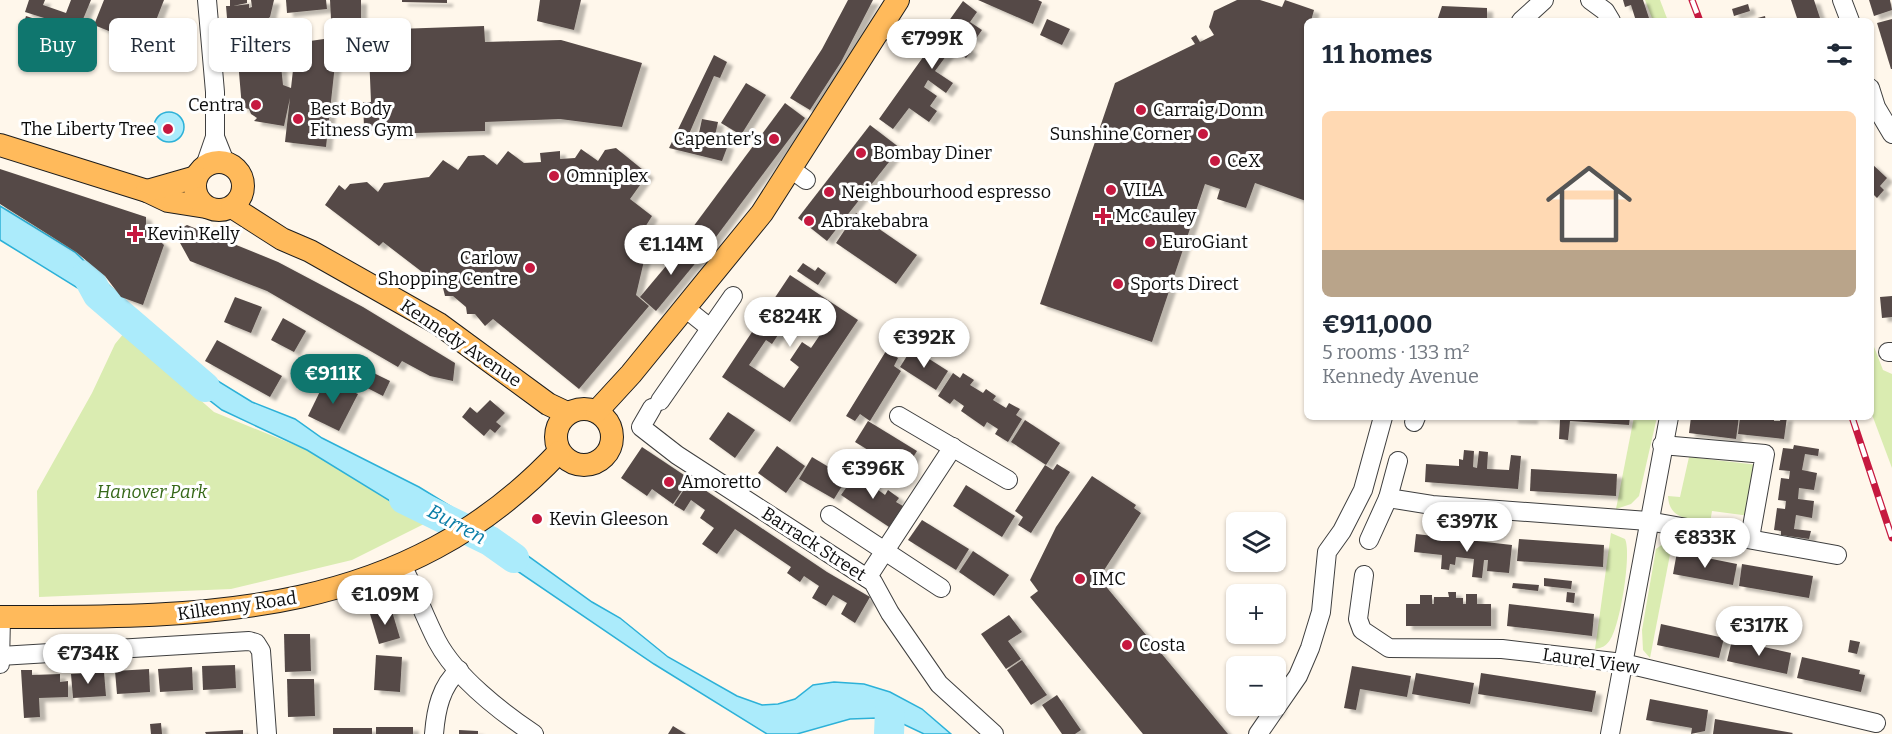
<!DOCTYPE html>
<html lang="en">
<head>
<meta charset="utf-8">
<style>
  :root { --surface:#fff; --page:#f6f6f7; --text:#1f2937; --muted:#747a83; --accent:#0f766e }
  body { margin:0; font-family:Bitter,serif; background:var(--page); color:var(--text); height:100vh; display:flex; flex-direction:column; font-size:22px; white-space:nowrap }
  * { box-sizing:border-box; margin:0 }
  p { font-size:20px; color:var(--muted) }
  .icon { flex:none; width:33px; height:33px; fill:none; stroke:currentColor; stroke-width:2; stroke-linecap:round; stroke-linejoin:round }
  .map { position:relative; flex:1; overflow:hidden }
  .details { position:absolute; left:1304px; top:18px; width:570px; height:402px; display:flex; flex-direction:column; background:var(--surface); border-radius:9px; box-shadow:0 2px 4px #0004 }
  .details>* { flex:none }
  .hud { position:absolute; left:18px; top:18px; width:570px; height:54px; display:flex; gap:12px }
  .buttons { position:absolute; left:1226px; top:512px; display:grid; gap:12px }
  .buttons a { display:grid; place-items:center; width:60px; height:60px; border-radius:9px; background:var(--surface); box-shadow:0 2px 4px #0004; font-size:30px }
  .price { position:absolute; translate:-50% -51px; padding:0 14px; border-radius:21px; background:#fff; color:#222; font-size:20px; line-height:39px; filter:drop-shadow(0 2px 3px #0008) }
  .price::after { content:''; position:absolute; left:50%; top:36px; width:18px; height:14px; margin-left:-9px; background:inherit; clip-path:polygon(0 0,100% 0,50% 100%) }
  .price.on { background:var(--accent); color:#fff }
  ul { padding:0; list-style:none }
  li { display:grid; align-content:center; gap:12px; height:318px; padding:0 18px }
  li span { display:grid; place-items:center; height:186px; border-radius:9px; color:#555 }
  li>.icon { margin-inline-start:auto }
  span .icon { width:108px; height:108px; fill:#fffc; stroke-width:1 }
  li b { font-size:26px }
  h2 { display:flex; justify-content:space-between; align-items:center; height:72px; padding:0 18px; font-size:26px }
  .pill { padding:0 21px; border-radius:9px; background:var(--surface); box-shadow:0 2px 4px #0004; font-size:21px; line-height:54px }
  .pill.on { background:var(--accent); color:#fff }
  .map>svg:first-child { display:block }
  .green { fill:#daecb1 }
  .water { fill:#abebfb; stroke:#2cb1d8; stroke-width:1.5 }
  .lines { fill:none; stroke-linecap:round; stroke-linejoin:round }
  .river { stroke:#abebfb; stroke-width:30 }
  .building { fill:#554a47; fill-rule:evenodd; filter:url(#shadow) }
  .minor-casing { stroke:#3f3f3f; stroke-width:20 }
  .major-casing { stroke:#1d1d1d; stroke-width:24 }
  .minor { stroke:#fff; stroke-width:18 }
  .major { stroke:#ffba5b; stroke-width:22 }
  .rail-casing { stroke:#c61940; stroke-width:7 }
  .rail { stroke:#fff; stroke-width:4.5; stroke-dasharray:14; stroke-linecap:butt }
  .poi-dot { fill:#c61940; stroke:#fff; stroke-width:2 }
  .labels { text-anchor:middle; stroke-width:6; stroke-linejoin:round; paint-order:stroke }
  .poi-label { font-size:18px; fill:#0c0c0c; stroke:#fff; text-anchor:start }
  .street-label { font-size:18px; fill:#0c0c0c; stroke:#fff }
  .park-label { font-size:18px; font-style:italic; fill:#366818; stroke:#fff }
  .water-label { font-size:20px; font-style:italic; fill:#0c7ea7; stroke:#fff }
</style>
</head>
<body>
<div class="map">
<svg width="1892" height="734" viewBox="0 0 1892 734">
  <defs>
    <filter id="shadow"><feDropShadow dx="6" dy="4" stdDeviation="1.5" flood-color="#0004"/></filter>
  </defs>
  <rect width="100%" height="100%" fill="#fff7eb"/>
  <!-- green -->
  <g class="green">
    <path d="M1645 0H1660L1668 21H1653Z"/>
    <path d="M124 333 214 412 307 450 426 523 352 560 231 589 39 597 37 491 92 393 115 344Z"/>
    <path d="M1871 339 1883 370 1892 374V468L1871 412Z"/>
    <path d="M1634 417H1657L1639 496 1631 504 1616 509Z"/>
    <path d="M1689 457 1758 465 1750 516 1712 511 1710 523C1690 519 1669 520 1668 496L1680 497Z"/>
    <path d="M1611 533 1625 539C1632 553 1620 627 1610 640 1606 646 1602 648 1595 649Z"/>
    <path d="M1671 538 1673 539 1650 658 1643 650 1642 630 1656 549Z"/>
  </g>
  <!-- water -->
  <g class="water">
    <circle cx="169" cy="127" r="15"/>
    <path d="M0 206 75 252 121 297 103 313 81 290 0 240Z"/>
    <path d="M183 352 208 375 252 402 295 419 322 438 419 487 452 507 433 522 426 523 307 450 222 410 168 368Z"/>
    <path d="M492 530 592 602 620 618 668 657 737 696 762 705 778 704 795 699 813 685 834 682 864 684 890 692 922 709 951 734H924L901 723 878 718 850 719 797 734H767L654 664 504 562 495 553 472 543Z"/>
  </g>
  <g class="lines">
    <!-- river -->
    <g class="river">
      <path d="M87 275 98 295 205 387"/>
      <path d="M404 499 490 541 514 558"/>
      <path d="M889 734 890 711"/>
    </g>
  </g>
  <!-- building -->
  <g class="building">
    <path d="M29 0H45L43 5 66 13 71 0H91L79 29 25 12Z"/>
    <path d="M104 0H164L146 46 94 25Z"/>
    <path d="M230 0H247V3L233 6 249 4V8L252 7 251 0H274L270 17 261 24 262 33 271 32 278 36 283 85 291 88 296 43 338 37 326 147 285 142 290 98 284 126 254 121 257 118 251 114 249 109 242 108 236 37 247 36 246 28 228 30 226 6H230Z"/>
    <path d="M286 0H326L327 9 287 13Z"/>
    <path d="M330 0H361V20L331 19Z"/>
    <path d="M402 0H447V3L402 2Z"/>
    <path d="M540 0H581L574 30 537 21Z"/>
    <path d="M848 0H873L841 62 810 110 790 98 822 49Z"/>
    <path d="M978 0H1038L1042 2 1033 24Z"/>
    <path d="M1237 0H1260L1282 7 1285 0 1314 10 1311 21H1306V201L1255 183 1246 208 1217 199 1220 189 1205 184 1152 342 1040 304 1115 83 1195 44 1191 38 1196 35 1200 42 1214 35 1209 27 1214 11Z"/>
    <path d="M1623 0H1643L1650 21H1636L1631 5 1625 7Z"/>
    <path d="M1791 0H1814L1821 21H1798Z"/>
    <path d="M1869 0H1890L1892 10 1874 16Z"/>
    <path d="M963 1 977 12 970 22 982 30 975 40 963 32 957 40 972 51 966 58 952 48 935 71 953 83 946 93 928 80 924 87 937 96 930 106 937 111 929 122 909 108 893 129 879 119Z"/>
    <path d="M1748 4 1750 11 1734 16 1732 9Z"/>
    <path d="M1442 6 1487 8V21H1437Z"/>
    <path d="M26 16 70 30 61 56 18 41Z"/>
    <path d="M1765 16 1766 21H1750V20Z"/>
    <path d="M1047 19 1070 29 1062 45 1040 35Z"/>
    <path d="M1892 19V69H1891L1877 23Z"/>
    <path d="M484 26 485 42 561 40 642 63 622 127 560 119 485 122V131L382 134V126L364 127 363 102H371L368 30Z"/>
    <path d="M290 28 293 65 282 66 279 29Z"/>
    <path d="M714 55 727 62 720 78 714 76 686 141 714 148 717 140 728 145 722 161 669 148Z"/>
    <path d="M746 83 766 95 741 135 721 123Z"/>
    <path d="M785 103 805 118 710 245 690 231Z"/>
    <path d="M702 119 718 122 713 145 697 142Z"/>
    <path d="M870 125 900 148 827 241 798 218Z"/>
    <path d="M616 148 648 174 630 199 652 216 637 240 647 248 636 295 649 306 579 389 493 319 485 326 475 314H467L466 307 453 296H445L443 288 383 242 379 246 325 205 339 185 345 190 350 184 367 182 378 192 384 183 429 177 443 160 458 170 468 156 484 155 497 165 508 151 524 163 541 162 540 153 560 151V159L575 158 581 149 598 161 605 150Z"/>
    <path d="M1870 162 1887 178 1880 186 1884 190 1877 198 1870 191Z"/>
    <path d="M0 169 146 217V228L164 245 143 305 121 297 105 276 76 252 0 204Z"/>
    <path d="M856 213 917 255 896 284 836 243Z"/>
    <path d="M187 225 278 262 363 307 455 363 453 381 430 376 402 361 398 367 267 291 190 261 174 232Z"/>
    <path d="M687 241 703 254 656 311 640 297Z"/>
    <path d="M803 263 815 271 818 267 826 273 818 285 797 271Z"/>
    <path d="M790 275 858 320 790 422 722 377ZM790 303 826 326 811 348 802 342 790 360 799 367 784 388 749 365 766 340 772 344 782 329 776 324Z"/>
    <path d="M1892 296V317L1882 318 1880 297Z"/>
    <path d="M235 297 262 307 251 333 224 322Z"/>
    <path d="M283 318 306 331 294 352 271 340Z"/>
    <path d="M217 340 282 376 270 397 205 361Z"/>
    <path d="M912 348 948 371 936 390 900 367Z"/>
    <path d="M886 351 898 358 894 366 901 371 870 421 860 414 855 421 846 416Z"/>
    <path d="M345 359 390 381 383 396 338 373Z"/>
    <path d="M953 373 960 378 963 373 974 380 970 385 983 393 986 389 996 396 993 400 1006 408 1009 403 1020 409 1016 415 1022 419 1008 442 995 434 998 429 987 422 984 427 961 411 964 406 954 399 950 404 938 396Z"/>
    <path d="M326 379 358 394 339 431 308 416Z"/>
    <path d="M490 400 505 413 496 422 501 426 495 433 490 429 484 436 462 417 470 407 477 413Z"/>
    <path d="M728 412 755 430 735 458 709 439Z"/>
    <path d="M1512 417H1532V420L1512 419Z"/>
    <path d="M1540 417H1630L1629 425 1570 421 1568 440 1559 439 1560 420Z"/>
    <path d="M1691 417H1739L1736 439 1689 433Z"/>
    <path d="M1740 417H1774V421H1780L1781 417H1787L1784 439 1738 434Z"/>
    <path d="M1025 420 1060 443 1046 465 1011 442Z"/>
    <path d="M868 421 917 451 904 472 855 442Z"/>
    <path d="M1794 445 1819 449 1818 456 1805 454 1802 470 1817 473 1814 490 1799 488 1798 499 1814 501 1812 518 1796 515 1794 529 1811 531 1809 539 1781 535V531L1774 530 1777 508 1785 509 1786 501 1778 500 1781 478 1789 479 1790 471 1779 470 1783 448 1793 449Z"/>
    <path d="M777 446 805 466 786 493 758 473Z"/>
    <path d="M642 447 690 479 673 504 652 489 647 496 621 478Z"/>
    <path d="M1464 450 1474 451 1473 467 1477 468 1479 451 1488 452 1487 469 1509 470 1511 455 1521 456 1518 489 1425 482 1426 464 1459 466V459L1463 460Z"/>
    <path d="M812 457 847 478 834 499 799 479Z"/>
    <path d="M1057 464 1070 472 1031 533 1018 525 1023 517 1015 511 1045 465 1053 470Z"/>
    <path d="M1531 469 1617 474 1616 496 1530 491Z"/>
    <path d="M855 475 862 479 865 475 876 482 873 486 885 495 888 490 899 498 896 502 903 506 889 527 841 495Z"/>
    <path d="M1092 476 1136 505 1134 508 1141 513 1099 578 1228 734H1143L1030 597 1038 591 1030 580 1056 527Z"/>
    <path d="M690 480 827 572 870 597 855 623 841 614 847 603 833 595 826 606 812 598 819 586 804 576 800 582 787 573 791 567 735 529 717 554 702 544 714 528 700 518 705 510 691 500 684 511 674 505Z"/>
    <path d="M966 485 1015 516 1002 537 953 506Z"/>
    <path d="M922 520 969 549 956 570 908 540Z"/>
    <path d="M1416 534 1512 545 1509 573 1487 571 1488 560H1484L1482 578 1472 577 1474 559 1456 557 1455 565 1450 564 1449 570 1441 569 1442 555 1414 552Z"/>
    <path d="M1519 539 1604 545 1603 567 1517 561Z"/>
    <path d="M973 551 1009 575 994 596 959 572Z"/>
    <path d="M1677 552 1737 564 1733 585 1673 574Z"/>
    <path d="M1742 564 1813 576 1809 598 1739 586Z"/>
    <path d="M1544 578 1572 581 1571 589 1544 586Z"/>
    <path d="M1513 583 1539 585 1538 591 1512 588Z"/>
    <path d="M1448 592H1456V598H1463V604H1466V594H1477V604H1491V626H1406V604H1420V595H1432V604H1434V597H1449Z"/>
    <path d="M1567 592 1575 593 1574 603 1566 602Z"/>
    <path d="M1509 604 1594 614 1592 636 1507 626Z"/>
    <path d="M391 608 400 638 379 644 370 614Z"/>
    <path d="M1009 615 1022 632 1008 641 1021 659 1006 669 981 634Z"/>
    <path d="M1761 620 1767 621 1764 635 1757 634Z"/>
    <path d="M1661 624 1724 638 1719 658 1657 645Z"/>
    <path d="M284 634H310L311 671 285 672Z"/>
    <path d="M1732 640 1791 653 1787 674 1727 661Z"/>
    <path d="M1850 640 1860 642 1857 654 1848 652Z"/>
    <path d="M376 655 402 657 400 692 374 690Z"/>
    <path d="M1802 657 1860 670 1859 674 1865 675 1861 692 1797 678Z"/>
    <path d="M1022 660 1047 695 1031 705 1007 670Z"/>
    <path d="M235 665 236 688 203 690 202 666Z"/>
    <path d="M1352 666 1411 676 1407 697 1360 689 1356 710 1344 708Z"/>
    <path d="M192 667 193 690 160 692 158 669Z"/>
    <path d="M149 669 150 692 117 694 115 671Z"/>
    <path d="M21 670H32V675L60 674V682L68 681V697L39 698 40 717 24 718Z"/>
    <path d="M104 672 106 696 73 698 71 674Z"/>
    <path d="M1416 673 1474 683 1470 704 1412 694Z"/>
    <path d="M1481 673 1596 691 1592 712 1478 694Z"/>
    <path d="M287 679H314L315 716 288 717Z"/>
    <path d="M1057 695 1081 730 1075 734H1062L1042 705Z"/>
    <path d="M1650 699 1708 710 1705 731 1691 734 1692 728 1646 720Z"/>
    <path d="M1715 719 1793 733 1792 734H1713Z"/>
    <path d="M161 723 162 734H151L150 724Z"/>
    <path d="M673 726 686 734H668Z"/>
    <rect x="376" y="727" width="37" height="7"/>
    <rect x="333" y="728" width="39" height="6"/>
    <path d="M243 730V734H206L205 732Z"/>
    <path d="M459 730 478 731V734H459Z"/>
  </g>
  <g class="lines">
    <!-- minor casing -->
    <g class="minor-casing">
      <g id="minor">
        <path d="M207 0 215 92V137L225 162"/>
        <path d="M1590 0 1605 11 1611 21"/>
        <path d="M1842 0 1850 21"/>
        <path d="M1521 21 1544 0"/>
        <path d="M882 25 905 41"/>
        <path d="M1870 88 1876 107 1892 134"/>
        <path d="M205 166 215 137"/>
        <path d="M791 169 806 180"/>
        <path d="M685 308 710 328"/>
        <path d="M1888 352H1892"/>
        <path d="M660 401 733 296"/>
        <path d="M652 408 641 427 677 455 873 582 890 613 939 684 994 734"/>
        <path d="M899 416 1008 480"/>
        <path d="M1414 422 1416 417"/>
        <path d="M1662 445 1765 454 1750 538"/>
        <path d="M1398 461 1388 498 1432 505 1648 521 1837 555"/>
        <path d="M830 515 941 588"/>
        <path d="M1369 540 1388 498"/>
        <path d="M401 564C415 589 424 616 437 641 456 677 501 712 534 734"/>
        <path d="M1364 575 1358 619 1362 630 1389 648 1502 649 1623 663 1876 723"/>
        <path d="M867 578 953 447"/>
        <path d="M0 656 249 641 256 643 261 651 267 734"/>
        <path d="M0 664 1 617"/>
        <path d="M434 734C436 709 441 686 459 670"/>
        <path d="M1258 734 1298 676 1310 648 1321 612 1327 552 1342 531 1363 490 1383 417"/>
        <path d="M1610 734 1669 417"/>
      </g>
    </g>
    <!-- major casing -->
    <g class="major-casing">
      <g id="major">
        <path d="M0 145 147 191 168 201 206 207"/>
        <circle cx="219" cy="186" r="24"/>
        <path d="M147 191 196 177"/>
        <path d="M232 207 282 239 310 251 439 324 548 404 567 413"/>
        <circle cx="584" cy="437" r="28"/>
        <path d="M597 411 631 374 762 213 898 0"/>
        <path d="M0 617C210 618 404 617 559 452"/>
      </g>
    </g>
    <!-- minor -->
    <use href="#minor" class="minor"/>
    <!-- major -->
    <use href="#major" class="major"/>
    <!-- rail casing -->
    <g class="rail-casing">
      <g id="rail">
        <path d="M1692 0 1700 21"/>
        <path d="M1852 417 1892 538"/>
      </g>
    </g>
    <!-- rail -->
    <use href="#rail" class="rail"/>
  </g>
  <!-- markers -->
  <g class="poi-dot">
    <circle cx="256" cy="105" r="6"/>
    <circle cx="1141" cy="110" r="6"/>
    <circle cx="298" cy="119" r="6"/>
    <circle cx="168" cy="129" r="6"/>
    <circle cx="1203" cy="134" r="6"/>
    <circle cx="774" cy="139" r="6"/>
    <circle cx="861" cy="153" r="6"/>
    <circle cx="1215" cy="161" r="6"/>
    <circle cx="554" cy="176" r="6"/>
    <circle cx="1111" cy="190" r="6"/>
    <circle cx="829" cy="192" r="6"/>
    <path d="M1100 207h6v6h6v6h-6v6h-6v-6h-6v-6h6z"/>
    <circle cx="809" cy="221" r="6"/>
    <path d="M132 225h6v6h6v6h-6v6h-6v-6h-6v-6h6z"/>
    <circle cx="1150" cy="242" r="6"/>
    <circle cx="530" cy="268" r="6"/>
    <circle cx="1118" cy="284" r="6"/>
    <circle cx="669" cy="482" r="6"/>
    <circle cx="537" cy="519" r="6"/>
    <circle cx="1080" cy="579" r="6"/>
    <circle cx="1127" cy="645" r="6"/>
  </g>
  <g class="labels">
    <!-- poi labels -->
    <g class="poi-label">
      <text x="244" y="111" text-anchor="end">Centra</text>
      <text x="310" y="115">Best Body<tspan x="310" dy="21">Fitness Gym</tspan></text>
      <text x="1153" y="116">Carraig Donn</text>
      <text x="156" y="135" text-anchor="end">The Liberty Tree</text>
      <text x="1191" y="140" text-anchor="end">Sunshine Corner</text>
      <text x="762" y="145" text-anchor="end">Capenter’s</text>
      <text x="873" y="159">Bombay Diner</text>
      <text x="1227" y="167">CeX</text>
      <text x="566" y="182">Omniplex</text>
      <text x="1123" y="196">VILA</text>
      <text x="841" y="198">Neighbourhood espresso</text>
      <text x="1115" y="222">McCauley</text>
      <text x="821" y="227">Abrakebabra</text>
      <text x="147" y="240">Kevin Kelly</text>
      <text x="1162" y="248">EuroGiant</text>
      <text x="518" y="264" text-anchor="end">Carlow<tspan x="518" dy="21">Shopping Centre</tspan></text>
      <text x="1130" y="290">Sports Direct</text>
      <text x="681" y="488">Amoretto</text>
      <text x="549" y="525">Kevin Gleeson</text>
      <text x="1092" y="585">IMC</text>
      <text x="1139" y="651">Costa</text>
    </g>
    <!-- street labels -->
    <g class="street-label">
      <text transform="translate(461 343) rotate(34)" y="6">Kennedy Avenue</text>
      <text transform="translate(814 544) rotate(33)" y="6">Barrack Street</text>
      <text transform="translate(237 606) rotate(-8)" y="6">Kilkenny Road</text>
      <text transform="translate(1591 661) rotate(8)" y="6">Laurel View</text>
    </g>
    <!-- park labels -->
    <g class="park-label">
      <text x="152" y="498">Hanover Park</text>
    </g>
    <!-- water labels -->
    <g class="water-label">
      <text transform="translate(457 524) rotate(28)" y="7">Burren</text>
    </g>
  </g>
</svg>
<div class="buttons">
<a><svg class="icon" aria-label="layers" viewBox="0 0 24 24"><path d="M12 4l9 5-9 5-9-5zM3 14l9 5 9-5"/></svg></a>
<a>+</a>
<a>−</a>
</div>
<b class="price" style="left:932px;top:70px">€799K</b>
<b class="price" style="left:671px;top:276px">€1.14M</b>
<b class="price" style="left:790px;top:348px">€824K</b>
<b class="price" style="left:924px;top:369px">€392K</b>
<b class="price on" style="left:333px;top:405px">€911K</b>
<b class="price" style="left:873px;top:500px">€396K</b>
<b class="price" style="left:1467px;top:553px">€397K</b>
<b class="price" style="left:1705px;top:569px">€833K</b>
<b class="price" style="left:385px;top:626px">€1.09M</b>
<b class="price" style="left:1759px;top:657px">€317K</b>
<b class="price" style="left:88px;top:685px">€734K</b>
<div class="hud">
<a class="pill on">Buy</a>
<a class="pill">Rent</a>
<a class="pill">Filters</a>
<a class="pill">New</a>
</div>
<section class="details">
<h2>11 homes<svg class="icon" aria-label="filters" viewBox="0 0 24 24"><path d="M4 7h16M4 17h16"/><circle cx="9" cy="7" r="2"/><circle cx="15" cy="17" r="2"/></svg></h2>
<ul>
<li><span style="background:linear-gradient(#ffd9b3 75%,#b9a48a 0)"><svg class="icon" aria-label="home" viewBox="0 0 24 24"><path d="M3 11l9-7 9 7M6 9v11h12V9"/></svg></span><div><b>€911,000</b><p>5 rooms · 133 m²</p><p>Kennedy Avenue</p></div></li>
</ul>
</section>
</div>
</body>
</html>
